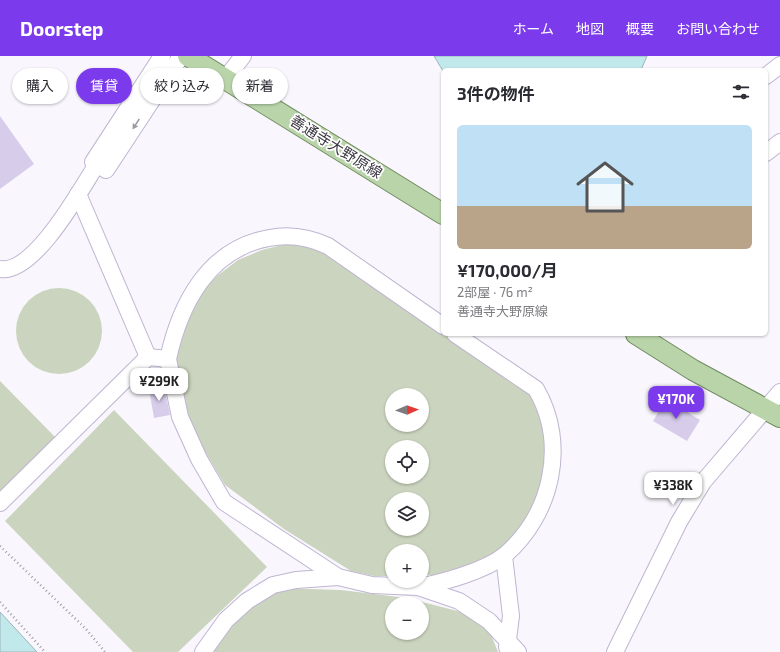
<!DOCTYPE html>
<html lang="ja">
<head>
<meta charset="utf-8">
<style>
  :root { --surface:#fff; --page:#f2f2f3; --text:#2b2b33; --muted:#7c7c81; --line:#e1e1e2; --accent:#7c3aed }
  body { margin:0; font-family:"Exo 2","Noto Sans JP",sans-serif; background:var(--page); color:var(--text); height:100vh; display:flex; flex-direction:column; font-size:15px; white-space:nowrap }
  * { box-sizing:border-box; margin:0 }
  p { font-size:13px; color:var(--muted) }
  .icon { flex:none; width:22px; height:22px; fill:none; stroke:currentColor; stroke-width:2; stroke-linecap:round; stroke-linejoin:round }
  .map { position:relative; flex:1; overflow:hidden }
  .details { position:absolute; left:441px; top:12px; width:327px; height:268px; display:flex; flex-direction:column; background:var(--surface); border-radius:6px; box-shadow:0 1px 3px #0004 }
  .details>* { flex:none }
  .top-card { position:absolute; left:12px; top:12px; width:369px; height:36px; display:flex; gap:8px }
  .needle { width:26px; rotate:88deg }
  .tools { position:absolute; left:385px; top:332px; display:grid; gap:8px }
  .tools a { display:grid; place-items:center; width:44px; height:44px; border-radius:50%; background:var(--surface); box-shadow:0 1px 3px #0004; font-size:20px }
  .price { position:absolute; translate:-50% -34px; padding:0 9px; border-radius:8px; background:#fff; color:#222; font-size:13px; line-height:26px; filter:drop-shadow(0 1px 2px #0008) }
  .price::after { content:''; position:absolute; left:50%; top:24px; width:12px; height:9px; margin-left:-6px; background:inherit; clip-path:polygon(0 0,100% 0,50% 100%) }
  .price.current { background:var(--accent); color:#fff }
  ul { padding:0; list-style:none }
  li { display:grid; align-content:center; gap:8px; height:212px; padding:0 16px }
  li+li { border-top:1px solid var(--line) }
  li span { display:grid; place-items:center; height:124px; border-radius:6px; color:#555 }
  li>.icon { margin-inline-start:auto }
  span .icon { width:72px; height:72px; fill:#fffc; stroke-width:1 }
  li b { font-size:17px }
  h2 { display:flex; justify-content:space-between; align-items:center; height:48px; padding:0 16px; font-size:17px }
  .chip { padding:0 14px; border-radius:18px; background:var(--surface); box-shadow:0 1px 3px #0004; font-size:14px; line-height:36px }
  .chip.current { background:var(--accent); color:#fff }
  header { display:flex; align-items:center; gap:24px; box-sizing:border-box; height:56px; padding:0 20px; background:var(--accent); color:#fff }
  header strong { font-size:19px }
  nav { display:flex; gap:22px; margin-inline-start:auto; font-size:14px }
  .map>svg:first-child { display:block }
  .green { fill:#cbd4be; fill-rule:evenodd }
  .water { fill:#c1e9ec; stroke:#99b4ba }
  .building { fill:#d7cdea }
  .lines { fill:none; stroke-linecap:round; stroke-linejoin:round }
  .minor-casing { stroke:#bfb5d1; stroke-width:18 }
  .major-casing { stroke:#708b60; stroke-width:22 }
  .path { stroke:#9f9ca4; stroke-width:2.5; stroke-dasharray:1 3; stroke-linecap:butt }
  .minor { stroke:#fff; stroke-width:16 }
  .major { stroke:#b9d4a9; stroke-width:20 }
  .oneway { fill:#9e9ca2 }
  .labels { text-anchor:middle; stroke-width:3.5; stroke-linejoin:round; paint-order:stroke }
  .street-label { font-size:15px; fill:#3d3944; stroke:#fff }
</style>
</head>
<body>
<header>
<strong>Doorstep</strong>
<nav><a>ホーム</a><a>地図</a><a>概要</a><a>お問い合わせ</a></nav>
</header>
<div class="map">
<svg width="780" height="596" viewBox="0 0 780 596">
  <rect width="100%" height="100%" fill="#f9f7fd"/>
  <!-- green -->
  <g class="green">
    <path d="M302 188 314 191 534 337 547 375 542 440 519 478 486 505 438 519H422V495H392V520H374L351 515 284 473 225 429 197 382 186 354 176 309 179 285 186 258 201 237 217 220 238 204 262 194 282 189ZM392 339H422V369H392ZM392 391H422V421H392ZM392 443H422V473H392Z"/>
    <circle cx="59" cy="275" r="43"/>
    <path d="M0 325 56 382 0 443Z"/>
    <path d="M114 354 267 511 178 596H133L5 465Z"/>
    <path d="M277 532 341 534 407 542 465 557 490 576 498 596H208L248 551ZM392 547H422V577H392Z"/>
  </g>
  <!-- water -->
  <g class="water">
    <path d="M434 0H647L641 14 443 15Z"/>
    <path d="M0 556 37 596H0Z"/>
  </g>
  <!-- building -->
  <g class="building">
    <path d="M0 60 34 108 0 133Z"/>
    <path d="M164 330 170 359 154 362 149 333Z"/>
    <path d="M666 343 700 364 687 385 653 365Z"/>
  </g>
  <g class="lines">
    <!-- minor casing -->
    <g class="minor-casing">
      <g id="minor">
        <path d="M162 0 93 106 106 114 181 0"/>
        <path d="M766 20 780 9"/>
        <path d="M225 23 243 0"/>
        <path d="M766 97 780 86"/>
        <path d="M78 138 148 301"/>
        <path d="M0 213C34 219 81 133 97 108"/>
        <path d="M148 301 168 303 180 361 199 403 224 446 338 521 372 529 418 531 459 545 489 565 518 596"/>
        <path d="M168 303C180 248 208 193 269 182 289 178 309 181 328 190L443 270"/>
        <path d="M0 447 148 301"/>
        <path d="M504 500 511 560 507 591"/>
        <path d="M419 531C444 526 485 515 505 499 552 458 568 388 536 333L455 278"/>
        <path d="M203 596 226 564 247 545 273 529 296 524 338 521"/>
        <path d="M615 596 679 466 703 426 780 336"/>
      </g>
    </g>
    <!-- major casing -->
    <g class="major-casing">
      <g id="major">
        <path d="M188 0 443 158"/>
        <path d="M636 278 693 314 780 361"/>
      </g>
    </g>
    <!-- path -->
    <g class="path">
      <path d="M0 490 86 573 105 596"/>
      <path d="M0 546 45 596"/>
    </g>
    <!-- minor -->
    <use href="#minor" class="minor"/>
    <!-- major -->
    <use href="#major" class="major"/>
  </g>
  <!-- one-way arrows -->
  <defs><path id="oneway-solid" d="M-6-.8H1V-3.2L6.5 0L1 3.2V.8H-6Z"/></defs>
  <use class="oneway" href="#oneway-solid" transform="translate(136 68) rotate(123)"/>
  <g class="labels">
    <!-- street labels -->
    <g class="street-label">
      <text transform="translate(336 91) rotate(32)" y="5">善通寺大野原線</text>
    </g>
  </g>
</svg>
<div class="tools">
<a><svg class="needle" viewBox="-14 -14 28 28"><path d="M0-13l5 13h-10z" fill="#e53935"/><path d="M0 13l5-13h-10z" fill="#7c7c81"/></svg></a>
<a><svg class="icon" aria-label="locate" viewBox="0 0 24 24"><circle cx="12" cy="12" r="6"/><path d="M12 2v4M12 18v4M2 12h4M18 12h4"/></svg></a>
<a><svg class="icon" aria-label="layers" viewBox="0 0 24 24"><path d="M12 4l9 5-9 5-9-5zM3 14l9 5 9-5"/></svg></a>
<a>+</a>
<a>−</a>
</div>
<b class="price" style="left:159px;top:346px">¥299K</b>
<b class="price current" style="left:676px;top:364px">¥170K</b>
<b class="price" style="left:673px;top:450px">¥338K</b>
<div class="top-card">
<a class="chip">購入</a>
<a class="chip current">賃貸</a>
<a class="chip">絞り込み</a>
<a class="chip">新着</a>
</div>
<section class="details">
<h2>3件の物件<svg class="icon" aria-label="filters" viewBox="0 0 24 24"><path d="M4 7h16M4 17h16"/><circle cx="9" cy="7" r="2"/><circle cx="15" cy="17" r="2"/></svg></h2>
<ul>
<li><span style="background:linear-gradient(#bfe0f5 65%,#b9a48a 0)"><svg class="icon" aria-label="home" viewBox="0 0 24 24"><path d="M3 11l9-7 9 7M6 9v11h12V9"/></svg></span><div><b>¥170,000/月</b><p>2部屋 · 76 m²</p><p>善通寺大野原線</p></div></li>
</ul>
</section>
</div>
</body>
</html>
